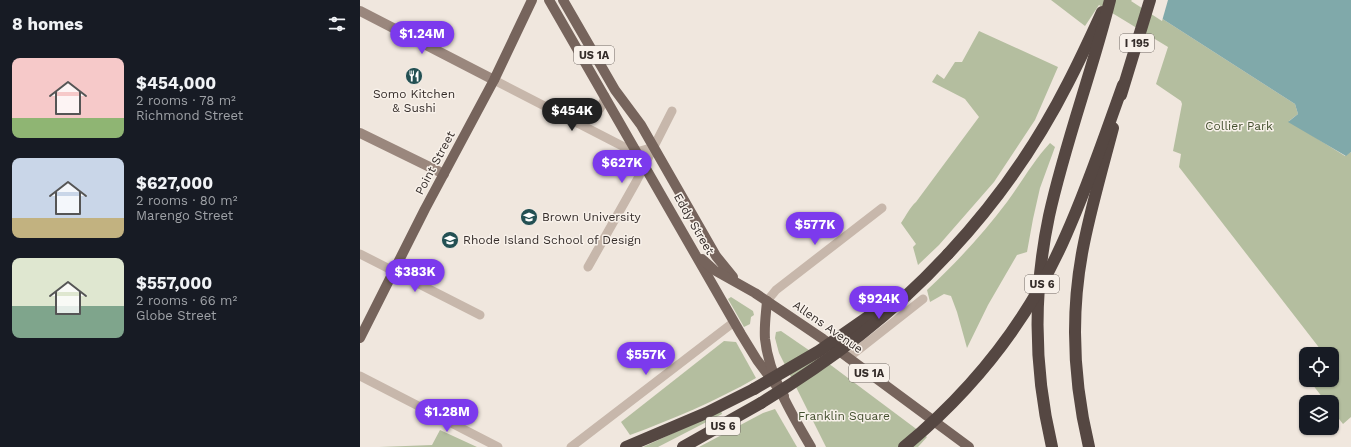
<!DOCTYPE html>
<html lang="en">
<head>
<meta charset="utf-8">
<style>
  :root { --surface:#171b24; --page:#20242c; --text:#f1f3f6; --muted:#9ea1a6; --accent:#7c3aed }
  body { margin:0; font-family:"Work Sans",sans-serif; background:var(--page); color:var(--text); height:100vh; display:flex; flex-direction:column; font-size:15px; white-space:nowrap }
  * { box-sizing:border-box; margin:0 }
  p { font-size:13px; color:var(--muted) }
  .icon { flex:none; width:22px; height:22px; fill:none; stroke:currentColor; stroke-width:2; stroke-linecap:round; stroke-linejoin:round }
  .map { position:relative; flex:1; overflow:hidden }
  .panel { display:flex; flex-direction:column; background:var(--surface); width:360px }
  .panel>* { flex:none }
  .controls { position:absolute; left:939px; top:347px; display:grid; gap:8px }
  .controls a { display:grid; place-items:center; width:40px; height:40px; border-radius:8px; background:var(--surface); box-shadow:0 1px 3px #0004; font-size:20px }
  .price { position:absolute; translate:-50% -34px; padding:0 9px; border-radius:14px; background:var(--accent); color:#fff; font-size:13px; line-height:26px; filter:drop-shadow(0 1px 2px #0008) }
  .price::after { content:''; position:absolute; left:50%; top:24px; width:12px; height:9px; margin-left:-6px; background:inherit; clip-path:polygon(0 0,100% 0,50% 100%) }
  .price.on { background:#222; color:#fff }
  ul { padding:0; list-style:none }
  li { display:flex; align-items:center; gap:12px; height:100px; padding:0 12px }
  li span { display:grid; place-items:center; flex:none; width:112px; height:80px; border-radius:8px; color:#555 }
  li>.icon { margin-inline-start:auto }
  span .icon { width:48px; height:48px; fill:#fffc; stroke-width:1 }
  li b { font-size:17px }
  h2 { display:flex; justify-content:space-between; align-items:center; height:48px; padding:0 12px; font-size:17px }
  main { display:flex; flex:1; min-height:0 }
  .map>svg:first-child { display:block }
  .green { fill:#b4be9f }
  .water { fill:#80a9aa }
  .pier { fill:#f0e7de }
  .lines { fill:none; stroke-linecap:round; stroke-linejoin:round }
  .street { stroke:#c7b7ab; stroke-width:9 }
  .secondary { stroke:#9a877d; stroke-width:10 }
  .primary { stroke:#76645c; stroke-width:10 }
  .highway { stroke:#554742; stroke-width:12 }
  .highway-bridge { stroke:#554742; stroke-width:12 }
  .labels { text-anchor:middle; stroke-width:3; stroke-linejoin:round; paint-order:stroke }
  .shield { fill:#f8f1ea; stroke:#706864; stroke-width:1 }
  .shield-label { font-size:11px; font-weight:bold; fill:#352d2a }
  .poi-label { font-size:12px; fill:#352d2a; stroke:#f8f1ea; text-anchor:start }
  .park-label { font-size:12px; fill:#455130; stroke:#f8f1ea }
  .street-label { font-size:12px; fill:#352d2a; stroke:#f8f1ea }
</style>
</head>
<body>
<main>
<section class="panel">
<h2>8 homes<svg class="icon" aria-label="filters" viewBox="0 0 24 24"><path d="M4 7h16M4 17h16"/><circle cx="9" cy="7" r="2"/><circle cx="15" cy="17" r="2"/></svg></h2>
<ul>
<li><span style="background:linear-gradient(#f6c9c9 75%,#8fb573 0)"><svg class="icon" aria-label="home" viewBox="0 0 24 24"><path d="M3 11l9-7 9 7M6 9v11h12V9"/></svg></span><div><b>$454,000</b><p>2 rooms · 78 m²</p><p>Richmond Street</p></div></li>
<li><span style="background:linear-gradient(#c9d6e8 75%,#c2b280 0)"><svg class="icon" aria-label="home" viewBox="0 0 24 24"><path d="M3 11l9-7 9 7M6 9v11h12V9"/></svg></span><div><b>$627,000</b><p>2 rooms · 80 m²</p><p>Marengo Street</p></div></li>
<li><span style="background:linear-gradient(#dfe7d0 60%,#7fa58c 0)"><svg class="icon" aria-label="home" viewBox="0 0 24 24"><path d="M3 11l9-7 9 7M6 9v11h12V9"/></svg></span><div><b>$557,000</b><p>2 rooms · 66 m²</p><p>Globe Street</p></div></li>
</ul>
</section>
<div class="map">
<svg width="991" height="447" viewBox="0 0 991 447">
  <rect width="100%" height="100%" fill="#f0e7de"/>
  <!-- green -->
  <g class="green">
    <path d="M691 0H773L935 104 938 114 929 121 985 156 991 152V417L983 424 972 410V402H966L949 380H972V354H964L819 167 821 154 813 151 822 104 821 101 796 84 808 47 739 5 725 26Z"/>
    <path d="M619 31 698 67 675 120 634 182 579 245 558 265 553 247 556 244 541 223C546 216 550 207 556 202L619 117 605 99 572 82 577 74 584 79 595 62H602Z"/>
    <path d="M690 143 695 147 680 188 673 219 667 252 657 255 628 305 607 348 597 312 591 296 584 294 570 302 567 290C596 263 623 234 647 202 661 183 674 160 690 143Z"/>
    <path d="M371 297 393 311 394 315 391 317 390 324 384 327 368 299Z"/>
    <path d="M421 331 472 366 567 437 558 447H466L419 353 415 338 416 332Z"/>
    <path d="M364 341 376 342 396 378C356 401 313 419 270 435L261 422Z"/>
    <path d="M415 409 437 447H339L403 413Z"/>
    <path d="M361 411 362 414 298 447H283Z"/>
    <path d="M80 430 117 447H19L72 445Z"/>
  </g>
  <!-- water -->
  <path class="water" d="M773 0H991V152L986 156 928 122 938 114 935 104Z"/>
  <!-- pier -->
  <path class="pier" d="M772 0H808L802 21 771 1Z"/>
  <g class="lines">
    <!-- street -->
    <g class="street">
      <path d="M134 80 270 150 280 151 294 147"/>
      <path d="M218 123C231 119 242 111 245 96"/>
      <path d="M0 254 120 315"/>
      <path d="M228 267 276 182 312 111"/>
      <path d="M407 301 416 290 522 208"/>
      <path d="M488 358 563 299"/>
      <path d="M0 376 138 447"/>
      <path d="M211 447 374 322"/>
    </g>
    <!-- secondary -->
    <g class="secondary">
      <path d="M0 11 134 80"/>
      <path d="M0 133 84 174"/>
    </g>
    <!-- primary -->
    <g class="primary">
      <path d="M189 0 381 334 397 360 424 396"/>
      <path d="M203 0 255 90 281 125 356 256 373 277"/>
      <path d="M342 259 354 270 395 293 463 339 609 447"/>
      <path d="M407 301C406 314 404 326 405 339 409 376 432 415 451 447"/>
      <path d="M0 338 65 209 134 80 172 0"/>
    </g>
    <!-- highway -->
    <g class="highway">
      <path d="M761 95 790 0"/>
      <path d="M588 254C636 203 676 146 708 83 720 60 731 36 742 12"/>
      <path d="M266 447 346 413 394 389"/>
      <path d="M323 447 401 403"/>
      <path d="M692 447C674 371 673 292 689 216 705 143 732 72 750 0"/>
      <path d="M729 447C713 380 710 311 724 243 732 204 743 166 753 128"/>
    </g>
    <!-- highway-bridge -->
    <g class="highway-bridge">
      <path d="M394 389 459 351 528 303"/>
      <path d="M401 403C471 360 532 315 588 254"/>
      <path d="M544 447C613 390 670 318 706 235 728 186 745 135 763 85"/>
    </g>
  </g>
  <!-- icons -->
  <defs>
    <g id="restaurant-disc" transform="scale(0.9)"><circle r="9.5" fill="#235053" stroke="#f8f1ea"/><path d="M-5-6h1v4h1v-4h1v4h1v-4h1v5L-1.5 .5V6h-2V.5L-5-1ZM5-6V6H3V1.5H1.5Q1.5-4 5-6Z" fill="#fff"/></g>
    <g id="university-disc" transform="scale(0.9)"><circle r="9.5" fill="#235053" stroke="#f8f1ea"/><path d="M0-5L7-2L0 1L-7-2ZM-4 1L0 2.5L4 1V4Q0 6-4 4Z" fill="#fff"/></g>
  </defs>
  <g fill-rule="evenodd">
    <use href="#restaurant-disc" x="54" y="76"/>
    <use href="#university-disc" x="169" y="217"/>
    <use href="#university-disc" x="90" y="240"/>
  </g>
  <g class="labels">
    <!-- shield labels -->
    <g class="shield">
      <rect x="760" y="34" width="34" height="18" rx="3"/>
      <rect x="214" y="46" width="40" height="18" rx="3"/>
      <rect x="665" y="275" width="34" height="18" rx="3"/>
      <rect x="489" y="364" width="40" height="18" rx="3"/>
      <rect x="346" y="417" width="34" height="18" rx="3"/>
    </g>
    <g class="shield-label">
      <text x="777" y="47">I 195</text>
      <text x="234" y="59">US 1A</text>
      <text x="682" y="288">US 6</text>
      <text x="509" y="377">US 1A</text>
      <text x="363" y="430">US 6</text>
    </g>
    <!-- poi labels -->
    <g class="poi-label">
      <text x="54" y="98" text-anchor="middle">Somo Kitchen<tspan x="54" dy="14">&amp; Sushi</tspan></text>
      <text x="182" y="221">Brown University</text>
      <text x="103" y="244">Rhode Island School of Design</text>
    </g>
    <!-- park labels -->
    <g class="park-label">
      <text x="879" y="130">Collier Park</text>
      <text x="484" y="420">Franklin Square</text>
    </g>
    <!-- street labels -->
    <g class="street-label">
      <text transform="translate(75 163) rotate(-62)" y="4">Point Street</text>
      <text transform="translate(334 224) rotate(60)" y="4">Eddy Street</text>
      <text transform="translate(468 327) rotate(35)" y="4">Allens Avenue</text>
    </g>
  </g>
</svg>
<div class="controls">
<a><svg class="icon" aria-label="locate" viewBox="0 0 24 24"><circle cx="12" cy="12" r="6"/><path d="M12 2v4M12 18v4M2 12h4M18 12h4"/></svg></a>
<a><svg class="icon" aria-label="layers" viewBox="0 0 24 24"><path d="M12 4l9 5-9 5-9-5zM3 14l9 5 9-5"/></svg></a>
</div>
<b class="price" style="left:62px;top:55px">$1.24M</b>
<b class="price on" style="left:212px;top:132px">$454K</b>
<b class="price" style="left:262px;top:184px">$627K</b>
<b class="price" style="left:455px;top:246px">$577K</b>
<b class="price" style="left:55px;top:293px">$383K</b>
<b class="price" style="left:519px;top:320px">$924K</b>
<b class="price" style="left:286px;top:376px">$557K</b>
<b class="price" style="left:87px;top:433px">$1.28M</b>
</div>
</main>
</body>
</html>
